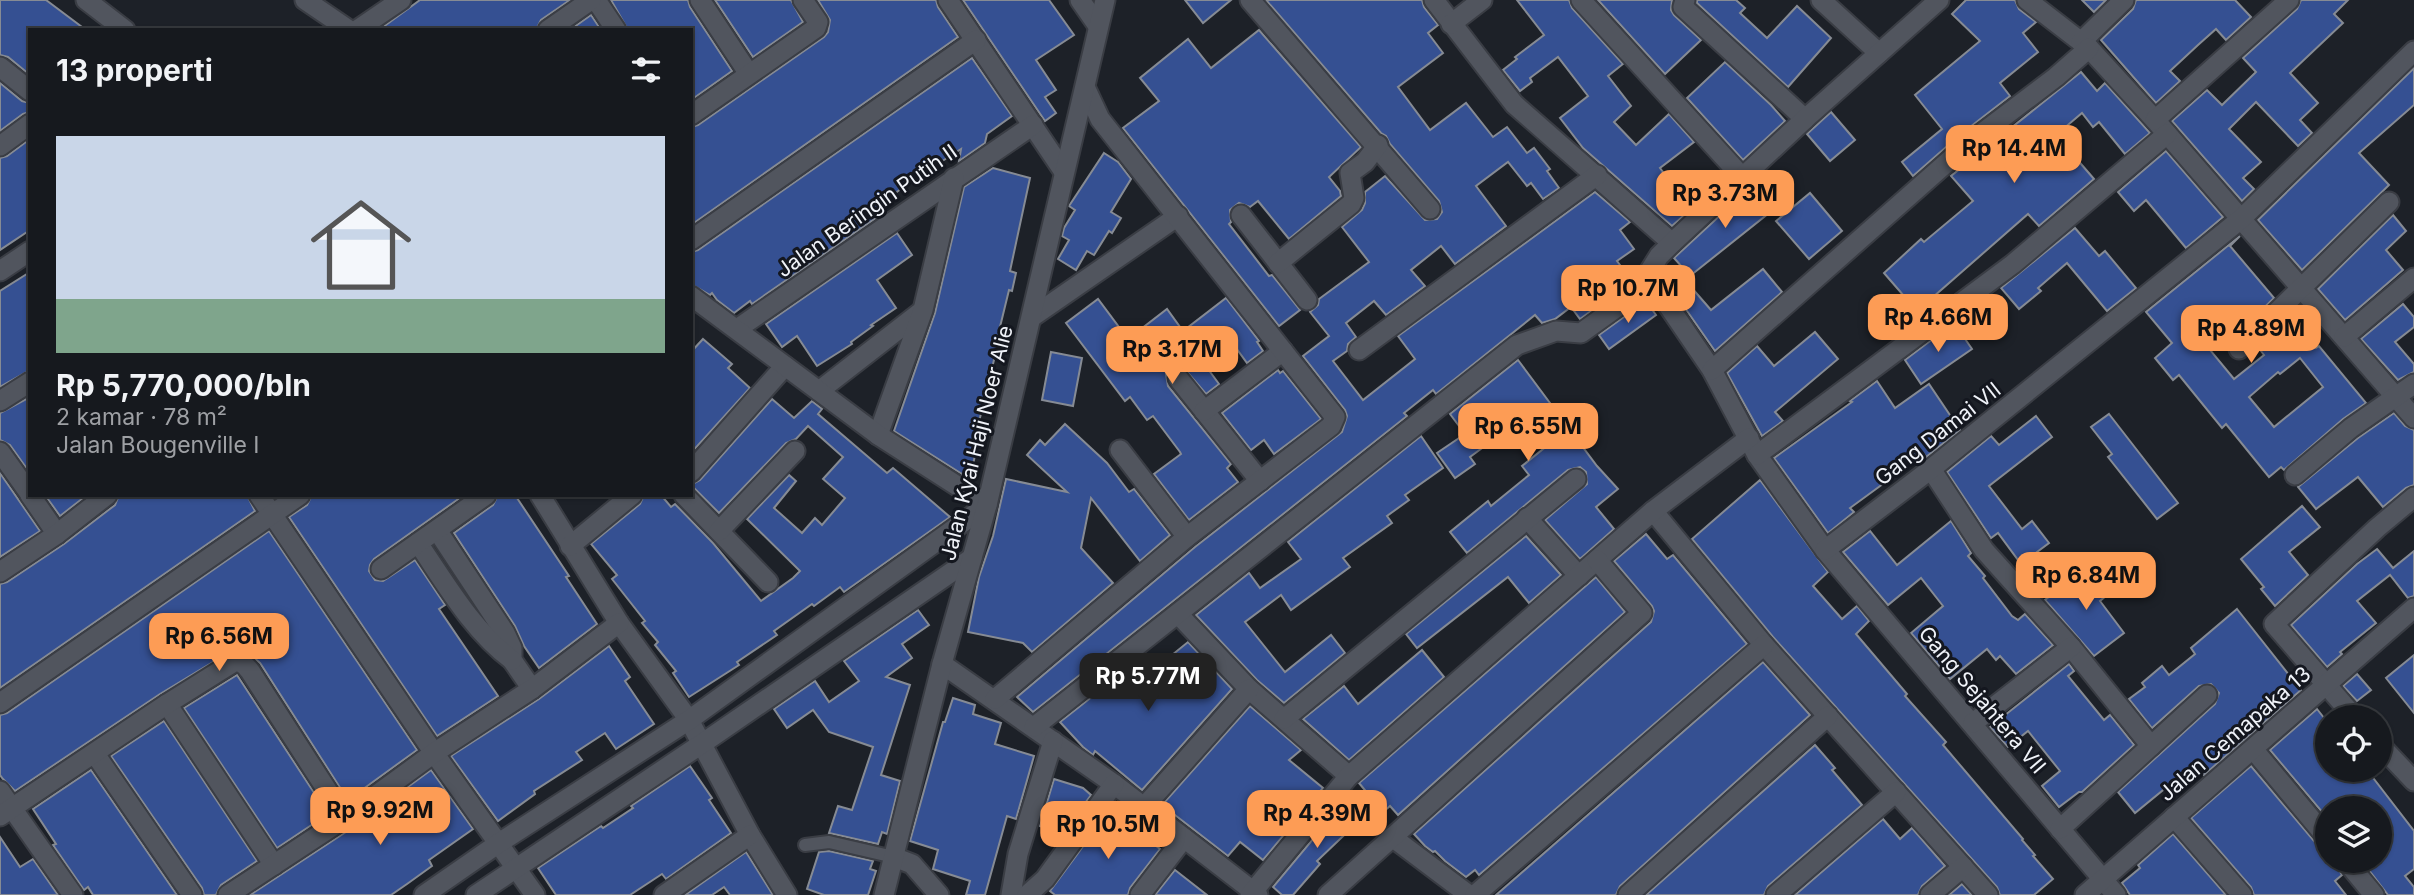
<!DOCTYPE html>
<html lang="id">
<head>
<meta charset="utf-8">
<style>
  :root { --surface:#16191e; --page:#23262b; --text:#f1f3f6; --muted:#9ea0a4; --line:#35383c; --accent:#fd9c55 }
  body { margin:0; font-family:Inter,sans-serif; background:var(--page); color:var(--text); height:100vh; display:flex; flex-direction:column; font-size:26px; white-space:nowrap }
  * { box-sizing:border-box; margin:0 }
  p { font-size:23px; color:var(--muted) }
  .icon { flex:none; width:38px; height:38px; fill:none; stroke:currentColor; stroke-width:2; stroke-linecap:round; stroke-linejoin:round }
  .map { position:relative; flex:1; overflow:hidden }
  .sheet { position:absolute; left:28px; top:28px; width:665px; height:469px; display:flex; flex-direction:column; background:var(--surface); border-radius:0px; box-shadow:0 2px 5px #0004,0 0 0 2px var(--line) }
  .sheet>* { flex:none }
  .fabs { position:absolute; left:2315px; top:705px; display:grid; gap:14px }
  .fabs a { display:grid; place-items:center; width:77px; height:77px; border-radius:50%; background:var(--surface); box-shadow:0 2px 5px #0004,0 0 0 2px var(--line); font-size:35px }
  .price { position:absolute; translate:-50% -60px; padding:0 16px; border-radius:14px; background:var(--accent); color:#111; font-size:23px; line-height:46px; filter:drop-shadow(0 2px 4px #0008) }
  .price::after { content:''; position:absolute; left:50%; top:42px; width:21px; height:16px; margin-left:-10px; background:inherit; clip-path:polygon(0 0,100% 0,50% 100%) }
  .price.current { background:#222; color:#fff }
  ul { padding:0; list-style:none }
  li { display:grid; align-content:center; gap:14px; height:371px; padding:0 28px }
  li span { display:grid; place-items:center; height:217px; border-radius:0px; color:#555 }
  li>.icon { margin-inline-start:auto }
  span .icon { width:126px; height:126px; fill:#fffc; stroke-width:1 }
  li b { font-size:30px }
  h2 { display:flex; justify-content:space-between; align-items:center; height:84px; padding:0 28px; font-size:30px }
  .map>svg:first-child { display:block }
  .building { fill:#355092; stroke:#868b94; stroke-width:2; fill-rule:evenodd }
  .lines { fill:none; stroke-linecap:round; stroke-linejoin:round }
  .service-casing { stroke:#3a3d44; stroke-width:16 }
  .minor-casing { stroke:#3a3d44; stroke-width:23 }
  .tertiary-casing { stroke:#3a3d44; stroke-width:23 }
  .service { stroke:#51555e; stroke-width:12 }
  .minor { stroke:#51555e; stroke-width:19 }
  .tertiary { stroke:#51555e; stroke-width:19 }
  .labels { text-anchor:middle; stroke-width:6; stroke-linejoin:round; paint-order:stroke }
  .street-label { font-size:21px; fill:#f0f3f9; stroke:#14171f }
</style>
</head>
<body>
<div class="map">
<svg width="2414" height="895" viewBox="0 0 2414 895">
  <rect width="100%" height="100%" fill="#1d2128"/>
  <!-- building -->
  <g class="building">
    <path d="M0 0H46L86 30H30V75L8 57 0 55Z"/>
    <path d="M420 0H570L541 20 536 30H379Z"/>
    <path d="M611 0H688L690 7 732 71 691 100V30H628Z"/>
    <path d="M715 0H791L803 22 753 57Z"/>
    <path d="M818 0H936L938 7 958 37 691 225V127L698 125 824 37 828 32 830 20Z"/>
    <path d="M963 0H1049L1074 35 1036 60 1056 90 1045 97 1056 113 1045 121Z"/>
    <path d="M1185 0H1231L1203 23Z"/>
    <path d="M1266 0H1422L1424 7 1438 25 1428 33 1443 53 1398 87 1430 130 1466 103 1493 137 1507 127 1527 153 1534 148 1550 169 1547 171 1559 188 1543 199 1531 183 1527 186 1508 162 1476 186 1506 226 1455 264 1441 246 1411 270 1425 286 1386 315 1374 301 1346 323 1356 337 1348 344 1347 351 1333 361 1363 400 1415 359 1398 336 1595 192 1630 222 1620 230 1634 249 1617 261 1632 281 1580 319 1571 307 1555 319 1542 323 1535 315 1436 394 1433 390 1404 413 1407 416 1033 712 1017 697 1195 547 1342 432 1347 416 1345 410 1303 356 1329 336 1310 312 1318 305 1319 299 1369 262 1342 227 1362 210 1365 203V192L1385 176 1425 220 1437 219 1442 212 1439 201 1390 144 1386 136 1381 133Z"/>
    <path d="M1517 0H1569L1572 8 1623 64 1608 76 1631 106 1614 122 1636 145 1669 114 1694 142 1660 168 1691 209 1672 226 1583 148 1560 118 1588 96 1558 57 1530 78 1532 82 1520 91 1503 70 1517 59 1515 57 1544 35Z"/>
    <path d="M1598 0H1672L1671 10 1674 15 1701 40 1665 74Z"/>
    <path d="M1697 0H1736L1745 8 1740 13 1767 38 1797 6 1831 38 1788 87 1697 3Z"/>
    <path d="M1966 0H2015L2019 9 2036 22 2023 33 2038 52 2000 83 2010 96 1961 134 1913 176 1902 162 1942 129 1915 95 1980 41 1952 14Z"/>
    <path d="M2082 0H2106L2094 12Z"/>
    <path d="M2136 0H2235L2251 17 2226 40 2216 29 2198 45 2170 71 2180 81 2156 103 2101 40 2133 9Z"/>
    <path d="M2301 0H2348L2334 14 2343 23 2290 73 2318 103 2300 120 2312 133 2298 146 2256 102 2229 129 2261 162 2243 178 2254 189 2242 201 2172 121 2207 90 2222 105 2256 72 2243 58 2297 9Z"/>
    <path d="M591 15 601 30H570Z"/>
    <path d="M1259 30 1361 147 1329 177 1340 191 1341 196 1289 239 1258 201 1250 207 1239 203 1230 210 1231 222 1229 224 1269 276 1272 275 1300 310 1279 326 1123 128 1159 101 1140 78 1188 39 1211 68Z"/>
    <path d="M972 58 1012 116 987 134 985 143 959 161 961 149 913 180 878 206 883 213 752 304 750 301 734 313 717 300 712 293 710 295 691 284V252L698 250Z"/>
    <path d="M1725 62 1771 105 1785 121 1743 160 1687 98Z"/>
    <path d="M2414 68V105L2359 153 2389 185 2302 270 2258 220Z"/>
    <path d="M2081 72 2097 91 2105 83 2150 133 2125 154 2099 122 2093 127 2082 113 2056 135 2094 179 2039 226 2028 214 1917 311 1884 273 1921 239 1924 242 1973 201 1951 176Z"/>
    <path d="M0 83 22 101 30 103V112L23 114 0 131Z"/>
    <path d="M1831 112 1855 140 1830 161 1807 134Z"/>
    <path d="M30 139V230L0 250V158L7 156Z"/>
    <path d="M2166 151 2223 217 2186 248 2146 200 2134 211 2118 192Z"/>
    <path d="M1104 153 1118 162 1131 179 1111 212 1121 218 1112 233 1109 231 1094 255 1087 251 1076 270 1058 259 1069 240 1062 236 1064 228 1075 210 1069 206Z"/>
    <path d="M993 168 1030 178 1010 271 1016 273 1012 291 1009 290 999 331H1001L978 426 981 427 970 479 894 431 935 313 964 187Z"/>
    <path d="M1753 185 1774 209 1690 276 1674 258Z"/>
    <path d="M1810 193 1842 231 1809 259 1776 221Z"/>
    <path d="M2393 215 2406 231 2386 250 2403 270 2345 320 2318 289Z"/>
    <path d="M2075 228 2099 256 2105 251 2136 288 2107 311 2067 263 2038 288 2041 291 2019 309 2001 288Z"/>
    <path d="M897 233 912 255 877 280 896 308 871 325 873 326 851 342 852 344 817 366 797 336 782 347 766 324Z"/>
    <path d="M2240 236 2230 246 2274 298 2243 328 2240 325 2210 350 2234 379 2264 355 2258 347 2289 317 2316 348 2319 346 2366 403 2343 419 2284 470 2281 467 2269 477 2226 424 2222 428 2179 375 2173 380 2155 358 2172 343 2146 312ZM2300 358 2323 387 2274 427 2249 397 2278 372 2280 374Z"/>
    <path d="M1763 269 1782 292 1715 351 1678 298 1691 287 1711 310Z"/>
    <path d="M30 272V370L0 387V291Z"/>
    <path d="M1226 298 1259 341 1257 342 1263 351 1247 363 1236 348 1208 369 1219 384 1206 394 1183 367 1171 368 1166 374 1168 386 1231 464 1227 468 1238 482 1189 520 1154 474 1181 454 1180 452 1153 416 1147 420 1130 397 1125 401 1066 323 1098 299 1128 339 1167 309 1183 331Z"/>
    <path d="M1646 301 1656 315 1609 349 1599 335Z"/>
    <path d="M2403 304 2414 317V327L2395 342 2414 364V372L2398 380 2361 339Z"/>
    <path d="M1954 323 1972 349 1921 384 1905 360Z"/>
    <path d="M1815 332 1838 359 1775 412 1783 421 1762 436 1727 373 1757 346 1774 366Z"/>
    <path d="M703 339 732 364 728 368 750 388 691 453V352Z"/>
    <path d="M1051 352 1082 358 1073 406 1042 400Z"/>
    <path d="M1518 360 1597 466 1618 489 1596 507 1614 529 1580 559 1545 520 1587 484 1586 472 1580 467 1568 470 1467 553 1450 532 1488 501 1491 506 1529 475 1522 466 1548 445 1528 417 1524 420 1523 418 1470 457 1475 464 1455 478 1437 453 1465 434 1450 414Z"/>
    <path d="M1278 370 1280 373 1283 371 1321 419 1274 454 1264 440 1251 450 1222 413Z"/>
    <path d="M1877 381 1895 408 1929 384 1960 430 1926 457 1924 454 1850 508 1854 512 1828 533 1774 458 1852 402 1850 401Z"/>
    <path d="M30 397V473L10 445 0 440V413Z"/>
    <path d="M772 399 794 418 812 401 822 409 818 414 887 473 893 468 950 517 844 592 840 587 814 606 812 604 774 631 777 635 737 662 739 665 689 697 673 673 676 671 655 645 658 642 642 623 645 621 612 579 617 575 591 544 640 504 644 495H661L671 507 675 504 713 543 761 601 793 578 800 571 747 519 789 475 796 481 774 508 802 533 815 518 822 525 845 498 823 479 843 457 808 426 796 439 786 443 719 513 691 485 700 480Z"/>
    <path d="M2394 413 2405 426 2414 430V485L2406 488 2383 507 2358 477 2316 509 2298 487 2358 438Z"/>
    <path d="M2109 414 2178 503 2157 519 2108 457 2112 454 2091 427Z"/>
    <path d="M2036 416 2052 437 1989 486 2022 529 2032 521 2049 543 2021 564 1998 533 1991 538 1947 472 1991 436 1999 445Z"/>
    <path d="M1065 424 1107 463 1129 492 1134 489 1170 535 1140 561 1091 498 1081 548 1113 583 1032 652 1023 643 968 632 979 577 993 536 1006 479 1067 492 1027 455 1040 440 1045 445Z"/>
    <path d="M1421 436 1443 468 1405 495 1409 500 1387 516 1392 523 1343 558 1350 567 1291 610 1281 595 1245 622 1285 672 1331 635 1345 653 1284 703 1257 680 1196 615 1249 573 1260 588 1301 559 1288 542Z"/>
    <path d="M0 473 40 531 0 557Z"/>
    <path d="M1760 480 1828 572 1813 586 1842 619 1857 606 1869 621 1856 634 1907 694 1905 696 1946 742 1943 745 2023 839 2022 840 2035 855 2033 856 2053 879 2034 895H2000L1997 887 1773 637 1692 539Z"/>
    <path d="M45 495H87L60 516Z"/>
    <path d="M119 495H247L255 511 0 688V584L7 582 64 544 115 505Z"/>
    <path d="M312 495H464L374 559 370 565 369 571 375 580 383 581 415 560 445 605 439 609 498 696 437 736 289 517 307 505Z"/>
    <path d="M498 495H515L569 576 566 577 597 624 539 668 524 646 515 626 454 533 493 505Z"/>
    <path d="M2302 506 2320 527 2289 552 2308 575 2275 606 2261 589 2264 587 2241 559Z"/>
    <path d="M1951 521 1971 553 1968 556 1985 576 1983 578 2012 616 2018 620 2025 614 2053 645 2016 674 2000 656 1996 660 1987 649 1950 679 1911 633 1943 606 1921 578 1888 605 1843 552 1870 531 1897 565Z"/>
    <path d="M269 531 417 750 348 800 260 663 247 652 233 650 160 694 15 791 3 779 0 775V715L7 713Z"/>
    <path d="M1646 534 1667 559 1673 555 1747 644 1479 875 1475 870 1466 877 1445 861 1435 851 1433 852 1425 846 1414 834 1651 622 1654 611 1652 606 1614 561Z"/>
    <path d="M1526 536 1561 575 1529 603 1508 577 1417 648 1406 634Z"/>
    <path d="M2377 549 2393 568 2414 551V596L2408 598 2390 575 2357 601 2376 623 2340 652 2342 654 2327 667 2291 625 2357 564Z"/>
    <path d="M2086 568 2107 595 2100 601 2124 633 2094 656 2045 600Z"/>
    <path d="M1596 577 1625 612 1398 815 1390 806 1383 812 1359 783Z"/>
    <path d="M2237 609 2301 690 2204 775 2195 764 2135 813 2118 792 2215 704 2219 693 2211 684 2199 686 2152 728 2129 699 2145 687 2142 683 2162 666 2169 675 2195 654 2191 648Z"/>
    <path d="M918 610 929 625 902 644 912 658 886 677 910 685 881 775 900 781 887 834 882 832 878 844 829 833 838 806 852 810 873 747 829 732 813 710 787 728 774 709 815 681 829 702 859 681 844 661Z"/>
    <path d="M1188 642 1232 689 1142 790 1095 751 1093 755 1083 747 1060 722 1145 655 1156 668Z"/>
    <path d="M609 646 630 677 625 681 654 724 616 749 605 733 576 752 582 760 534 791 535 794 498 821 451 756 539 699Z"/>
    <path d="M1422 650 1444 677 1349 760 1303 719 1344 686 1358 704Z"/>
    <path d="M2414 655V713L2386 678Z"/>
    <path d="M1763 662 1810 715 1620 886 1616 895H1496Z"/>
    <path d="M2069 664 2074 671 2068 676 2104 720 2110 715 2134 745 2082 792H2079L2059 807 2042 786 2060 771 2028 731 2008 747 1990 727Z"/>
    <path d="M2357 674 2371 690 2357 701 2343 686Z"/>
    <path d="M237 675 328 814 277 848 184 708Z"/>
    <path d="M953 698 975 705 973 714 1001 723 995 744 1034 756 1016 819 1007 816 985 895H966L970 881 933 869 938 850 910 841 943 722H945Z"/>
    <path d="M1250 706 1301 750 1289 760 1323 788 1263 860 1240 842 1228 856 1162 805Z"/>
    <path d="M2317 709 2328 723V770H2367L2414 831V869L2405 876 2414 887V895H2388L2362 861H2380V808H2328V819L2270 750Z"/>
    <path d="M164 721 257 861 221 885 216 895H204L202 888 111 756Z"/>
    <path d="M1815 745 1835 768 1832 770 1862 805 1768 886 1764 895H1646Z"/>
    <path d="M690 766 712 798 709 800 731 833 666 879 662 874 630 895H556L538 868 601 826 603 828 633 808 631 806Z"/>
    <path d="M2251 766 2319 847 2328 851V861H2334L2342 875 2335 881 2346 895H2254L2251 887 2191 818Z"/>
    <path d="M91 770 177 895H93L88 887 84 890 53 845 56 844 33 809Z"/>
    <path d="M431 770 473 829 429 860 432 866 407 884 391 895H250L352 828Z"/>
    <path d="M1054 779 1083 788 1091 795 1063 833 1040 826Z"/>
    <path d="M1343 803 1362 818 1317 861 1320 864 1293 895H1282L1273 887Z"/>
    <path d="M1110 810 1160 849 1130 888 1128 895H1055L1050 891Z"/>
    <path d="M1883 819 1900 839 1912 828 1945 866 1922 886 1918 895H1795Z"/>
    <path d="M2173 834 2226 895H2130L2122 883 2140 868 2138 865Z"/>
    <path d="M0 837 20 867 33 859 58 895H0Z"/>
    <path d="M829 851 873 861 870 869 876 871 868 895H824L807 889 819 852Z"/>
    <path d="M746 852 773 895H730L724 887 712 895H685Z"/>
    <path d="M1175 870 1207 895H1155Z"/>
    <path d="M1962 884 1972 895H1949Z"/>
  </g>
  <g class="lines">
    <!-- service casing -->
    <g class="service-casing">
      <path id="service" d="M805 845 829 842 894 857"/>
    </g>
    <!-- minor casing -->
    <g class="minor-casing">
      <g id="minor">
        <path d="M86 0 125 30"/>
        <path d="M305 0 349 30"/>
        <path d="M596 0 616 30"/>
        <path d="M700 0 749 74"/>
        <path d="M948 0 1064 172"/>
        <path d="M1080 0 1098 26"/>
        <path d="M1250 0 1430 209"/>
        <path d="M1434 0 1514 104 1672 243"/>
        <path d="M1581 0 1743 178"/>
        <path d="M1685 0 1683 7 1805 119"/>
        <path d="M1821 0 1879 53"/>
        <path d="M1939 0 1805 119 1672 243 1659 256 1649 272 1652 282 1712 370 1757 455 1825 550 2116 895"/>
        <path d="M2027 0 2089 48 2155 120 2414 418"/>
        <path d="M1451 24 1482 0"/>
        <path d="M357 30 401 0"/>
        <path d="M548 30 591 0"/>
        <path d="M2081 42 2124 0"/>
        <path d="M0 67 30 91"/>
        <path d="M691 115 816 28 818 22 803 0"/>
        <path d="M2155 120 2289 0"/>
        <path d="M0 146 30 124"/>
        <path d="M1241 215 1307 300"/>
        <path d="M691 240 976 40"/>
        <path d="M1278 263 1351 204 1354 198 1350 173 1365 162 1378 145"/>
        <path d="M0 271 30 251"/>
        <path d="M1032 317 1178 216"/>
        <path d="M737 329 1033 125"/>
        <path d="M2344 337 2414 278"/>
        <path d="M2239 349 2389 202"/>
        <path d="M1359 350 1597 175"/>
        <path d="M1712 370 1969 143 2056 77 2089 48"/>
        <path d="M1178 378 1260 481"/>
        <path d="M819 391 922 311"/>
        <path d="M0 401 30 382"/>
        <path d="M1204 411 1283 351"/>
        <path d="M878 435 923 310 954 178"/>
        <path d="M1120 450 1187 537"/>
        <path d="M0 452 30 494"/>
        <path d="M1757 455 2013 264 2167 134"/>
        <path d="M1931 469 1984 550 2071 647 2151 746"/>
        <path d="M691 472 785 366"/>
        <path d="M2295 475 2351 428 2414 384"/>
        <path d="M30 495 57 534"/>
        <path d="M259 495 434 753 535 895"/>
        <path d="M540 495 619 623 689 720 750 835 787 895"/>
        <path d="M684 495 768 582"/>
        <path d="M1653 511 1764 645 1988 895"/>
        <path d="M1527 518 1579 576"/>
        <path d="M437 530 505 633 512 648V660L532 689"/>
        <path d="M719 531 795 451"/>
        <path d="M418 543C446 584 472 630 512 660"/>
        <path d="M570 546 632 495"/>
        <path d="M1825 550 1931 469 2241 219 2414 51"/>
        <path d="M381 569 486 495"/>
        <path d="M0 572 57 534 107 495"/>
        <path d="M1178 614 1249 689 1349 776"/>
        <path d="M942 664 1114 784 1258 895"/>
        <path d="M995 699 1187 537 1331 426 1335 417 1100 119 1086 89"/>
        <path d="M0 703 300 495"/>
        <path d="M167 704 274 865"/>
        <path d="M2355 718 2274 624 2377 528 2414 497"/>
        <path d="M1284 719 1576 479"/>
        <path d="M1973 723 2071 647"/>
        <path d="M1034 727 1517 345 1556 331 1581 333 1652 282"/>
        <path d="M2380 745 2414 781"/>
        <path d="M2253 749 2328 839"/>
        <path d="M95 754 192 895"/>
        <path d="M0 791 73 895"/>
        <path d="M1144 807 1249 689"/>
        <path d="M0 816 167 704 234 662C242 661 245 665 250 671L345 818"/>
        <path d="M2174 817 2242 895"/>
        <path d="M2060 829 2207 695"/>
        <path d="M1392 837 1469 895"/>
        <path d="M894 857 912 864 939 895"/>
        <path d="M2346 861 2374 895"/>
        <path d="M228 895 345 818 434 753 532 689 619 623"/>
        <path d="M424 895 499 843 689 720 987 505 878 435 691 296"/>
        <path d="M476 895 703 743 972 558"/>
        <path d="M664 895 750 835"/>
        <path d="M1011 895 1018 854 1053 741"/>
        <path d="M1027 895 1045 879 1114 784"/>
        <path d="M1140 895 1184 838"/>
        <path d="M1250 895 1349 776 1653 511 1749 438"/>
        <path d="M1328 895 1642 613 1597 560"/>
        <path d="M1475 895 1764 645"/>
        <path d="M1628 895 1828 716"/>
        <path d="M1776 895 1896 792"/>
        <path d="M1930 895 1963 867"/>
        <path d="M2085 895 2414 608"/>
      </g>
    </g>
    <!-- tertiary casing -->
    <g class="tertiary-casing">
      <path id="tertiary" d="M884 895 942 664 987 505 1105 0"/>
    </g>
    <!-- service -->
    <use href="#service" class="service"/>
    <!-- minor -->
    <use href="#minor" class="minor"/>
    <!-- tertiary -->
    <use href="#tertiary" class="tertiary"/>
  </g>
  <g class="labels">
    <!-- street labels -->
    <g class="street-label">
      <text transform="translate(867 211) rotate(-35)" y="7">Jalan Beringin Putih II</text>
      <text transform="translate(1938 434) rotate(-38)" y="7">Gang Damai VII</text>
      <text transform="translate(977 443) rotate(-76)" y="7">Jalan Kyai Haji Noer Alie</text>
      <text transform="translate(1982 700) rotate(50)" y="7">Gang Sejahtera VII</text>
      <text transform="translate(2235 734) rotate(-41)" y="7">Jalan Cemapaka 13</text>
    </g>
  </g>
</svg>
<div class="fabs">
<a><svg class="icon" aria-label="locate" viewBox="0 0 24 24"><circle cx="12" cy="12" r="6"/><path d="M12 2v4M12 18v4M2 12h4M18 12h4"/></svg></a>
<a><svg class="icon" aria-label="layers" viewBox="0 0 24 24"><path d="M12 4l9 5-9 5-9-5zM3 14l9 5 9-5"/></svg></a>
</div>
<b class="price" style="left:2014px;top:185px">Rp 14.4M</b>
<b class="price" style="left:1725px;top:230px">Rp 3.73M</b>
<b class="price" style="left:1628px;top:325px">Rp 10.7M</b>
<b class="price" style="left:1938px;top:354px">Rp 4.66M</b>
<b class="price" style="left:2251px;top:365px">Rp 4.89M</b>
<b class="price" style="left:1172px;top:386px">Rp 3.17M</b>
<b class="price" style="left:1528px;top:463px">Rp 6.55M</b>
<b class="price" style="left:2086px;top:612px">Rp 6.84M</b>
<b class="price" style="left:219px;top:673px">Rp 6.56M</b>
<b class="price current" style="left:1148px;top:713px">Rp 5.77M</b>
<b class="price" style="left:380px;top:847px">Rp 9.92M</b>
<b class="price" style="left:1317px;top:850px">Rp 4.39M</b>
<b class="price" style="left:1108px;top:861px">Rp 10.5M</b>
<section class="sheet">
<h2>13 properti<svg class="icon" aria-label="filters" viewBox="0 0 24 24"><path d="M4 7h16M4 17h16"/><circle cx="9" cy="7" r="2"/><circle cx="15" cy="17" r="2"/></svg></h2>
<ul>
<li><span style="background:linear-gradient(#c9d6e8 75%,#7fa58c 0)"><svg class="icon" aria-label="home" viewBox="0 0 24 24"><path d="M3 11l9-7 9 7M6 9v11h12V9"/></svg></span><div><b>Rp 5,770,000/bln</b><p>2 kamar · 78 m²</p><p>Jalan Bougenville I</p></div></li>
</ul>
</section>
</div>
</body>
</html>
